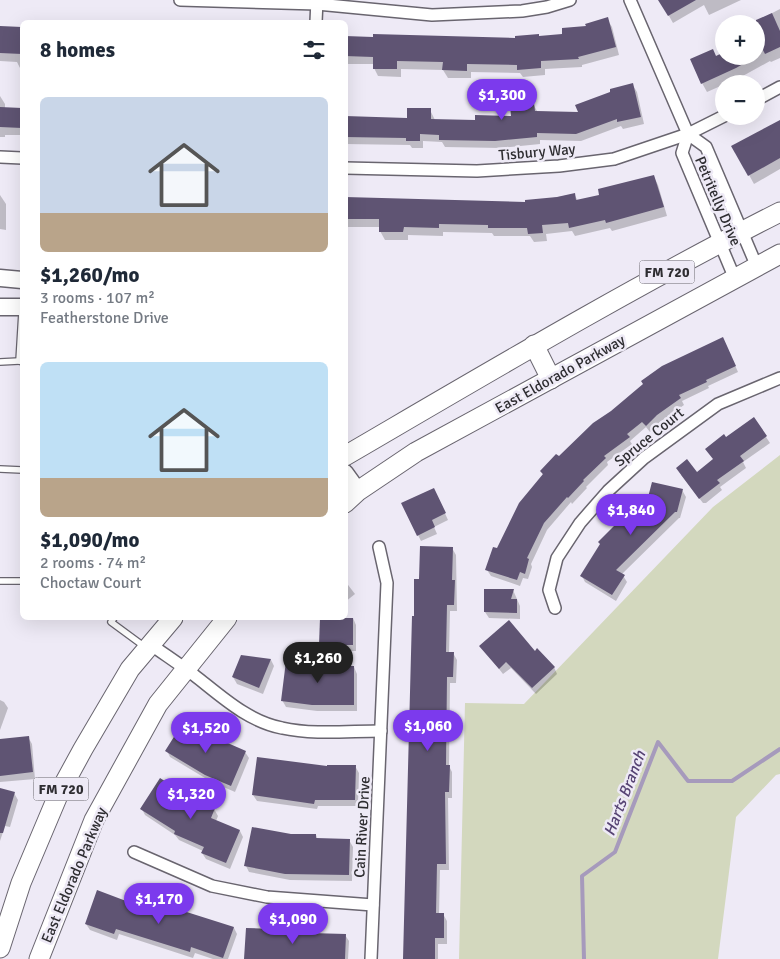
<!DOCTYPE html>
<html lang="en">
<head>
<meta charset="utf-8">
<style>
  :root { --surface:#fff; --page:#f2f2f3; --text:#1f2937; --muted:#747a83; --accent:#7c3aed }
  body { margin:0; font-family:Signika,sans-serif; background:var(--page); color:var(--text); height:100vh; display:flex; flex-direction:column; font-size:19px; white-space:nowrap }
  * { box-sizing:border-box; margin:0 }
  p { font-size:16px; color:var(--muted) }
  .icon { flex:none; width:28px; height:28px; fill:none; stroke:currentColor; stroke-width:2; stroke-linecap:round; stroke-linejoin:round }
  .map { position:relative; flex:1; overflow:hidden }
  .sheet { position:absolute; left:20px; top:20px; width:328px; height:600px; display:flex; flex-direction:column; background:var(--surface); border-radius:8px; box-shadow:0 5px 20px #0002 }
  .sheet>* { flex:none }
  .fabs { position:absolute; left:715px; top:15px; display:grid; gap:10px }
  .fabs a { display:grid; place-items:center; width:50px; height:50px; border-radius:50%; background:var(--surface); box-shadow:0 5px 20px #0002; font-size:25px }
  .price { position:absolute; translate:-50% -42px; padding:0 11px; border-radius:18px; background:var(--accent); color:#fff; font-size:16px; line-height:32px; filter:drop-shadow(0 1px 2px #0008) }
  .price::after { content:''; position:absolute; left:50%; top:30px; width:15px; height:11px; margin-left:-8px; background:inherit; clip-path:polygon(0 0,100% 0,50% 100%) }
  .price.selected { background:#222; color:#fff }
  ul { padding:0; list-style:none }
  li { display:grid; align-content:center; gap:10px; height:265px; padding:0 20px }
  li span { display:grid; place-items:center; height:155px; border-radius:8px; color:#555 }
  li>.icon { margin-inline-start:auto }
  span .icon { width:90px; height:90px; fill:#fffc; stroke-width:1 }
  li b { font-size:21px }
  h2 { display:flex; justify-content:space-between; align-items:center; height:60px; padding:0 20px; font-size:21px }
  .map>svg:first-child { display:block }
  .green { fill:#d3d8be }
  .shadow { fill:#0003 }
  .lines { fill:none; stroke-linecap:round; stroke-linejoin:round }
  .stream { stroke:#a69abc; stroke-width:4 }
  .building { fill:#5f5473 }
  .service-casing { stroke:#69656f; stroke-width:8 }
  .minor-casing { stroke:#69656f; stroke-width:14 }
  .secondary-casing { stroke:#69656f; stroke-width:19 }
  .primary-casing { stroke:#69656f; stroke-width:21 }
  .service { stroke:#fff; stroke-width:5.5 }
  .minor { stroke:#fff; stroke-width:11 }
  .secondary { stroke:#fff; stroke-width:16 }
  .primary { stroke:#fff; stroke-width:19 }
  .labels { text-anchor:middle; stroke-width:5; stroke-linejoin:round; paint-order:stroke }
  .shield { fill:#eeeaf6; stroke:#68666c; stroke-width:1 }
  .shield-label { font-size:14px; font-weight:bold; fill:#2e2d31 }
  .street-label { font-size:15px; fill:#2e2d31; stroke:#eeeaf6 }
  .water-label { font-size:16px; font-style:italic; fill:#564373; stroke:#eeeaf6 }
</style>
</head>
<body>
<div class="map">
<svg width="780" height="959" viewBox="0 0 780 959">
  <rect width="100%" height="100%" fill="#eeeaf6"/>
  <!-- green -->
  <path class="green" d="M780 455V774L776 775 736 817 718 959H459L465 703 524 704 713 507Z"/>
  <!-- shadow -->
  <g class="shadow">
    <path d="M660 0H741L709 15 704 5 673 23Z"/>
    <path d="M780 9V58L771 62 770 61 741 77 707 92 702 83 724 56H756V24H751Z"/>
    <path d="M607 19 612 27 619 55 582 65V67L545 69V75L523 77 520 73 471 72V78H448L443 70 401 69V77L378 76 374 68V64H345V37L516 40 564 36Z"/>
    <path d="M0 27H22V68H20L17 62 0 61Z"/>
    <path d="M632 84 637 92 644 124 623 129 621 126 581 141 540 140V144L500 148 445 147 442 142 423 141V148H412L410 145 345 144V118L408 119 430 110 435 120 476 121 512 117 533 104 537 111 580 114Z"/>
    <path d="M0 96 5 104V109H22V135H5V137H0Z"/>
    <path d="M780 121V169L754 184 733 146Z"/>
    <path d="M654 177 658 185 667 216 612 231 610 228 575 236 572 231 546 234 547 241 534 242 530 236H494L492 233 443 232V236L408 235V240H385L380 231V227H345V198L526 203 574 194 578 201 601 196Z"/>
    <path d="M0 195 6 204V230L0 229Z"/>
    <path d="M726 345 738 372 708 386 709 388 682 401 684 405 660 422 650 432 646 427 630 441 632 444 607 462 608 465 586 487 587 488 572 504 571 502 547 530 531 564 532 567 528 579 523 578 520 586 491 576 487 570 543 475 541 471Z"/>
    <path d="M754 419 770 443 743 462 746 468 720 487 722 490 706 503H703L681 475 696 474 714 460 726 439Z"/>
    <path d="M682 490 686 497 680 518H679L622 574 627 582 616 601 585 582 582 576Z"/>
    <path d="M437 496 448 520 434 527 437 534 421 541 418 535Z"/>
    <path d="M452 548 456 555 457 611H450L449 653H453L457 660 456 683H450L449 766 452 772V798H448L449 870H440L439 914H443L447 921V944H438V959H404L415 617 420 581Z"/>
    <path d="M345 581 355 594 345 602Z"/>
    <path d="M513 590 520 606V619L489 618 485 612Z"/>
    <path d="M321 618H353L356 625V651H324L321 644Z"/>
    <path d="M481 646 535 652 554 667 557 674 536 694 511 668 503 674Z"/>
    <path d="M271 660 274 666 263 694 237 684 233 677Z"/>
    <path d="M310 665 354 667 357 674V711H317L286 707 282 700Z"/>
    <path d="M0 700 4 702 8 708 0 730Z"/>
    <path d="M28 737 32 744 35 779 0 782V758Z"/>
    <path d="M222 746 245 752 249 758 235 792 210 781 170 757 167 751Z"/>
    <path d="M355 766 359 773 358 806H318L317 809 257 801 253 795 329 768Z"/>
    <path d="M0 789 14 793 18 800 10 827 5 826 0 841Z"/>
    <path d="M142 809H214L218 816 216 821 240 831 243 837 230 869 206 859 202 853 203 851 179 840 175 835 145 815Z"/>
    <path d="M291 835H316L318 840H349L353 847 352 881 290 880 249 872 246 866Z"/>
    <path d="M175 909 234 928 237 934 228 959H213L195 953 193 958 119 934 117 940 90 930 86 924 173 915Z"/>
    <path d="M273 931 274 933 345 935 349 941 348 959H246Z"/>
  </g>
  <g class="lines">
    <!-- stream -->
    <path class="stream" d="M584 959 582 876 615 852 658 742 688 781H732L780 749"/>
  </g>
  <!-- building -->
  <g class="building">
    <path d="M658 0H696L668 16Z"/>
    <path d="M772 13 780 31V47L765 54 756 37V20Z"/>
    <path d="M608 17 616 47 578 57 579 59 541 61V68L517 70V65L467 64V71L442 70 443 62 397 61V69H373V57L345 56V36L373 37V34L515 38V36L539 34V36L562 34V28L586 26 585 24Z"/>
    <path d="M0 26 22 27V54L0 53Z"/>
    <path d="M713 49 716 56 724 52V56H757L736 68 701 84 690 59Z"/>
    <path d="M633 83 641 117 617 122V119L576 134 537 133V137L495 141 439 140V135L420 134V141H406V138L345 137V116L407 118V108H431V119L475 120V115L511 116 510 105 534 103 535 111 578 112 575 105 610 92V89Z"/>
    <path d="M0 107 22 108V128L0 127Z"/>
    <path d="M780 120V158L748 176 731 146Z"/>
    <path d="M654 175 664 207 606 223 605 220 569 228 568 223 542 225 543 233 528 234 527 228H488V225L439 224V228L404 227 403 232H379V219H345V197L525 202V200L557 197 575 193 576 200 599 195 598 189Z"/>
    <path d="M723 337 736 366 706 380 707 382 679 395 681 398 657 415 646 426 642 422 627 434 630 437 604 456 606 458 583 480 584 481 568 498 567 497 544 523 527 558 529 559 525 574 520 572 517 580 485 570 493 547 497 548 519 503 543 474 540 471 556 454 559 456 593 423 611 411 643 384 641 381 662 366Z"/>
    <path d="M754 417 767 436 740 456 744 461 717 480 720 483 699 499 676 468 687 459 697 472 713 459 705 449 724 434 726 437Z"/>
    <path d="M652 482 683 489 677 512H675L616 570 625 575 612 595 580 576 600 544 598 542 641 499 646 505Z"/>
    <path d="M434 488 446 513 432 520 435 527 417 536 401 503Z"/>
    <path d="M420 546 453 547 452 580H455L454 605H447L446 652H454L453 677H447L446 765H450L449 792H445L446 864H437L436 913H444V938H435V959H403L412 616H414V579H419Z"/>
    <path d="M484 589H514L511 599H517V613L484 612Z"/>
    <path d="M320 618H353V645H319Z"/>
    <path d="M509 620 535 651 537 648 555 667 532 688 506 662 499 669 479 646Z"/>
    <path d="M241 655 271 659 259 688 232 677Z"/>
    <path d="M286 661 311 664V665L354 666V705H312L281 701Z"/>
    <path d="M184 721 222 744 223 741 246 751 231 786 205 775 165 751Z"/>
    <path d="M29 736 33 772 0 776V739Z"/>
    <path d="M257 757 327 766V765H356L355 800H315L314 804 252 795Z"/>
    <path d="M160 778 188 796 215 808 211 818 240 830 226 863 201 853 204 847 174 834 175 831 140 809Z"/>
    <path d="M0 788 15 792 3 833H0Z"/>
    <path d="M252 827 291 834H316V838L350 839 349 875 285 874 244 866Z"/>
    <path d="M97 890 134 904 135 900 173 914 174 908 234 927 223 958 191 947 190 952 116 929 114 934 85 924Z"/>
    <path d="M246 928 273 929V932L346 934 345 959H244Z"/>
  </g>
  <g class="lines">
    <!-- service casing -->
    <g class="service-casing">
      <g id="service">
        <path d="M22 312 19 361 22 362"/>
        <path d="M0 362 19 361"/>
        <path d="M0 469 22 470"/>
        <path d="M0 581H22"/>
        <path d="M114 618 111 622 145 647"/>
      </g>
    </g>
    <!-- minor casing -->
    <g class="minor-casing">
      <g id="minor">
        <path d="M180 0 317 4 432 15 522 11 547 7 570 0"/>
        <path d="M630 0 688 134 706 147 757 267"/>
        <path d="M316 22 317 0"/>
        <path d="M756 100 780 87"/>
        <path d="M688 134 682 153 735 279"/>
        <path d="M0 157 22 158"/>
        <path d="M345 168 477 171 559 166 614 159 688 134 724 116"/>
        <path d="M555 608 549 590 557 558 580 523 608 491 644 458 718 404 780 378"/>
        <path d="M150 644C164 654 179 664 194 675 221 696 247 721 282 728 313 735 349 731 381 731"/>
        <path d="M134 852 212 886 267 897 373 905"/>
        <path d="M371 959 387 583 379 547"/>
      </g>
    </g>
    <!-- secondary casing -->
    <g class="secondary-casing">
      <g id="secondary">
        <path d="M0 278 22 280"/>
        <path d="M0 307H22"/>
        <path d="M345 473 358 491"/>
      </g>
    </g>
    <!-- primary casing -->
    <g class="primary-casing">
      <g id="primary">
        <path d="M534 345 551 379"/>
        <path d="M345 456C489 372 632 287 780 212"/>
        <path d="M345 503 358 491 416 452 780 254"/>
        <path d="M0 948 21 883 59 793 83 749 130 669 173 618"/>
        <path d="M39 959 94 820 158 704 227 618"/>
      </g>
    </g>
    <!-- service -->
    <use href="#service" class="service"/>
    <!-- minor -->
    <use href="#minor" class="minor"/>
    <!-- secondary -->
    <use href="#secondary" class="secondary"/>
    <!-- primary -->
    <use href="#primary" class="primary"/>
  </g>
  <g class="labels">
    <!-- shield labels -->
    <g class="shield">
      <rect x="639.5" y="260.5" width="55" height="23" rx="4"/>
      <rect x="33.5" y="777.5" width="55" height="23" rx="4"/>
    </g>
    <g class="shield-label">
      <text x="667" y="277">FM 720</text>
      <text x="61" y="794">FM 720</text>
    </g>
    <!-- street labels -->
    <g class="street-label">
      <text transform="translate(537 152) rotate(-5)" y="5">Tisbury Way</text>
      <text transform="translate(718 201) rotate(67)" y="5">Petritelly Drive</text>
      <text transform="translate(560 374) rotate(-29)" y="5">East Eldorado Parkway</text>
      <text transform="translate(649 437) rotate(-39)" y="5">Spruce Court</text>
      <text transform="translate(362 827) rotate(-87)" y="5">Cain River Drive</text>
      <text transform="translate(74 875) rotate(-67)" y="5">East Eldorado Parkway</text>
    </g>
    <!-- water labels -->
    <g class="water-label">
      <text transform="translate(624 793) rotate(-69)" y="6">Harts Branch</text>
    </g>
  </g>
</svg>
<div class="fabs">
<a>+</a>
<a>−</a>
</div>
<b class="price" style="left:502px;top:121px">$1,300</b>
<b class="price" style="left:631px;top:536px">$1,840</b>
<b class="price selected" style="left:318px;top:684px">$1,260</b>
<b class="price" style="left:428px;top:752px">$1,060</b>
<b class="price" style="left:206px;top:754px">$1,520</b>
<b class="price" style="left:191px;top:820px">$1,320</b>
<b class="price" style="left:159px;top:925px">$1,170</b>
<b class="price" style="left:293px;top:945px">$1,090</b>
<section class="sheet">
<h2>8 homes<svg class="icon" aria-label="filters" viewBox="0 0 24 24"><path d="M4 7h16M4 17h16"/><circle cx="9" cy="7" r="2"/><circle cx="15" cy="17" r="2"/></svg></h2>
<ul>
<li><span style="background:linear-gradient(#c9d6e8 75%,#b9a48a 0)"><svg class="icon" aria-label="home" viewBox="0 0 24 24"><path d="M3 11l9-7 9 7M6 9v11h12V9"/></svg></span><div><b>$1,260/mo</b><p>3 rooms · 107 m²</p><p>Featherstone Drive</p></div></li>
<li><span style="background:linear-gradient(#bfe0f5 75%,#b9a48a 0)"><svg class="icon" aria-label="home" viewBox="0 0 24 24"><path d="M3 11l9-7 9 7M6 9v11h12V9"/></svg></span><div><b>$1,090/mo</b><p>2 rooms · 74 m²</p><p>Choctaw Court</p></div></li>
</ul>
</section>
</div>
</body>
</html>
